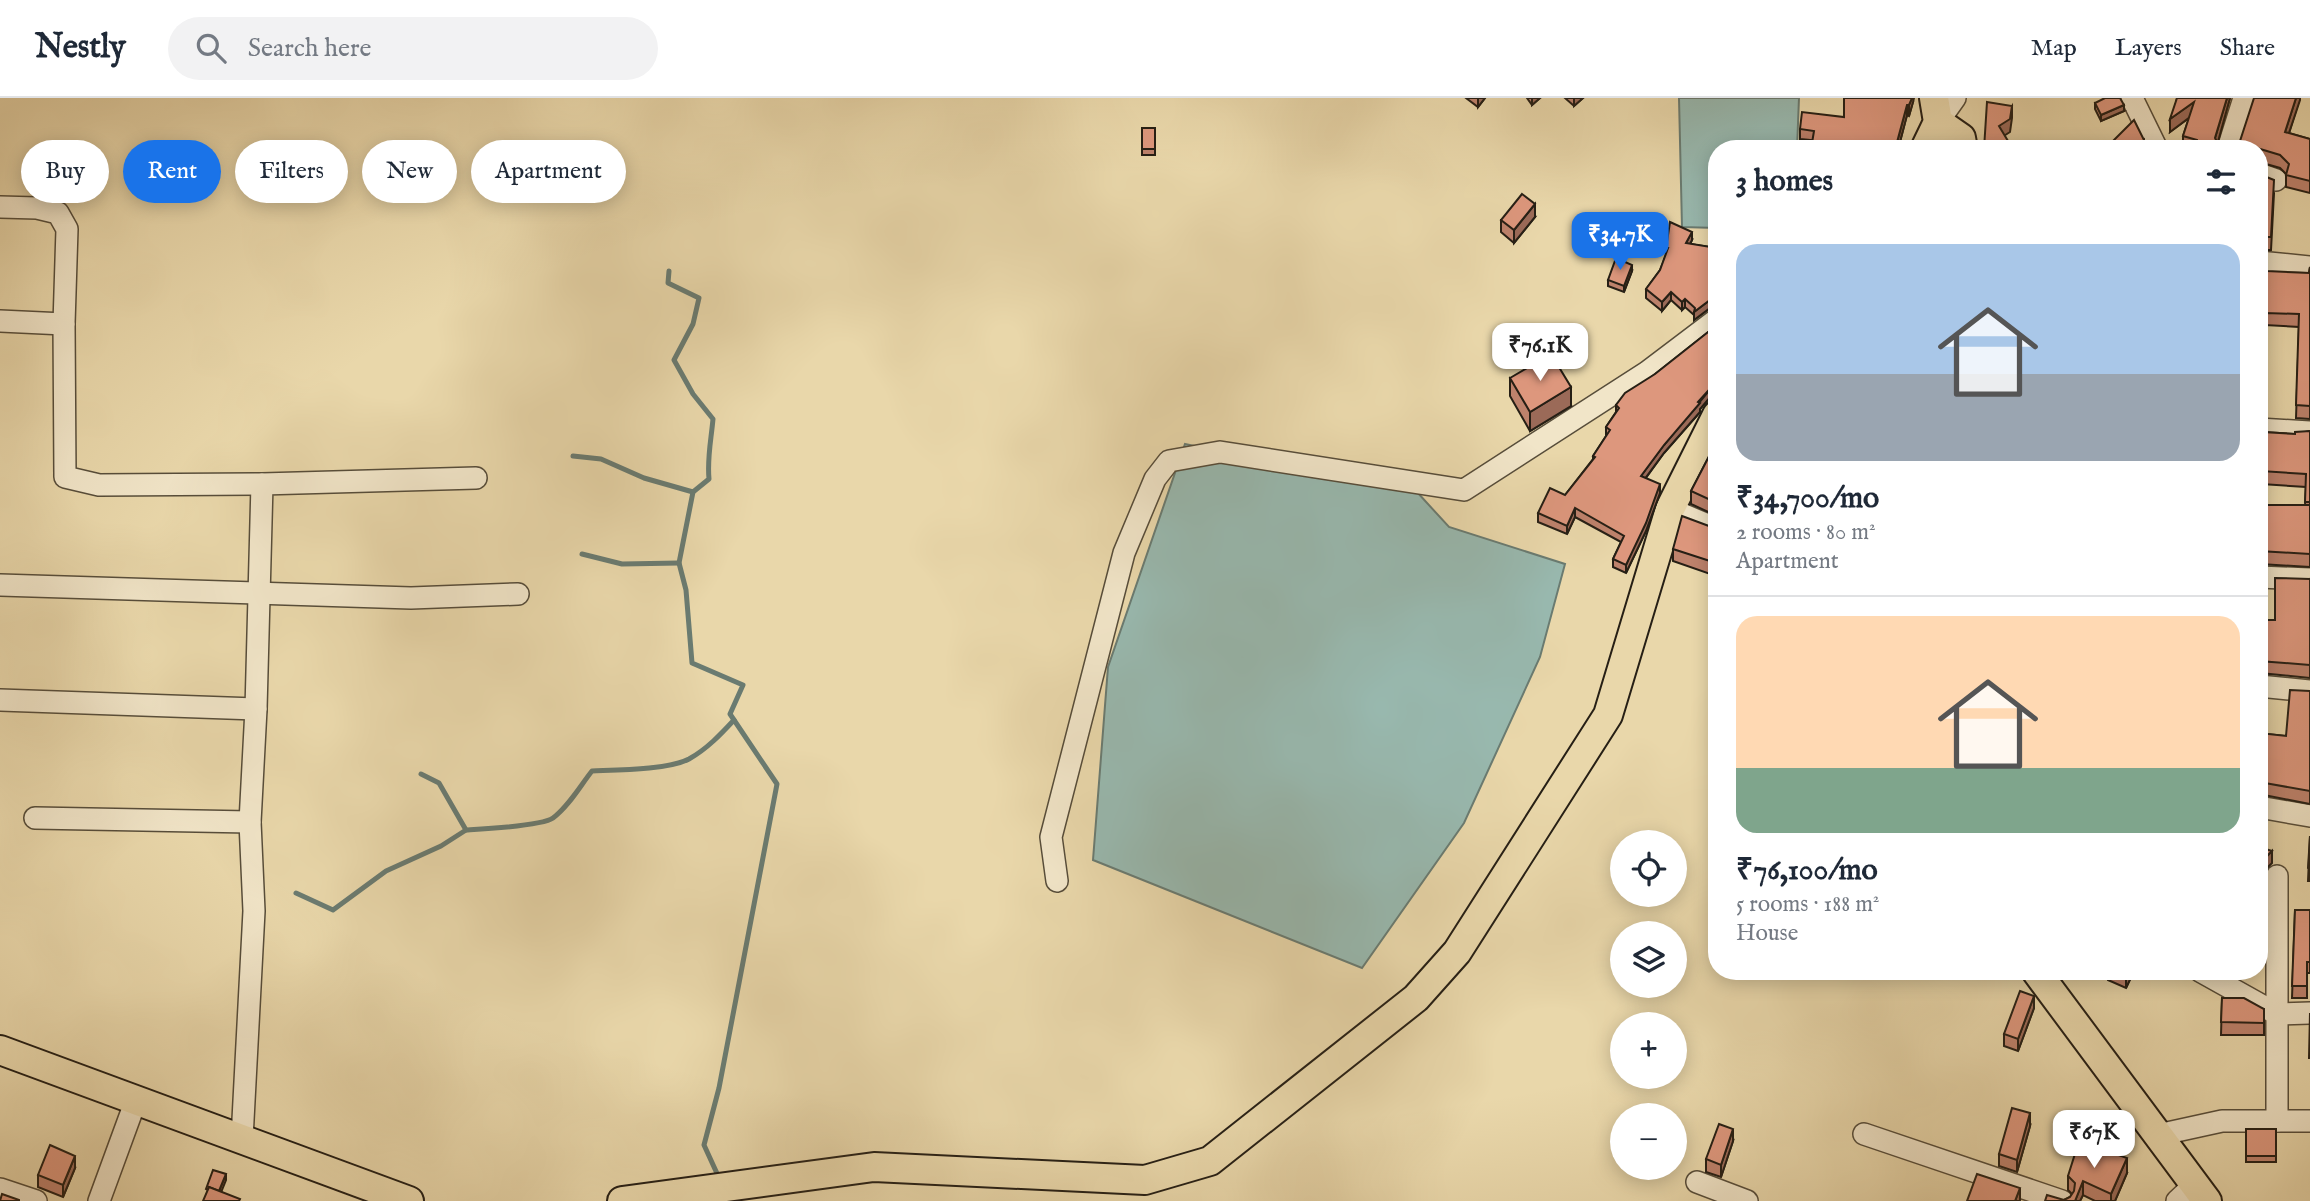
<!DOCTYPE html>
<html lang="en">
<head>
<meta charset="utf-8">
<style>
  :root { --surface:#fff; --page:#f2f2f3; --text:#1f2937; --muted:#747a83; --line:#e0e1e3; --accent:#1a73e8 }
  body { margin:0; font-family:"IM FELL English",serif; background:var(--page); color:var(--text); height:100vh; display:flex; flex-direction:column; font-size:26px; white-space:nowrap }
  * { box-sizing:border-box; margin:0 }
  p { font-size:23px; color:var(--muted) }
  .icon { flex:none; width:38px; height:38px; fill:none; stroke:currentColor; stroke-width:2; stroke-linecap:round; stroke-linejoin:round }
  .map { position:relative; flex:1; overflow:hidden }
  .sheet { position:absolute; left:1708px; top:42px; width:560px; height:840px; display:flex; flex-direction:column; background:var(--surface); border-radius:28px; box-shadow:0 4px 18px #0003 }
  .sheet>* { flex:none }
  .hud { position:absolute; left:21px; top:42px; width:665px; height:63px; display:flex; gap:14px }
  .fabs { position:absolute; left:1610px; top:732px; display:grid; gap:14px }
  .fabs a { display:grid; place-items:center; width:77px; height:77px; border-radius:50%; background:var(--surface); box-shadow:0 4px 18px #0003; font-size:35px }
  .price { position:absolute; translate:-50% -60px; padding:0 16px; border-radius:14px; background:#fff; color:#222; font-size:23px; line-height:46px; filter:drop-shadow(0 2px 4px #0008) }
  .price::after { content:''; position:absolute; left:50%; top:42px; width:21px; height:16px; margin-left:-10px; background:inherit; clip-path:polygon(0 0,100% 0,50% 100%) }
  .price.on { background:var(--accent); color:#fff }
  ul { padding:0; list-style:none }
  li { display:grid; align-content:center; gap:14px; height:371px; padding:0 28px }
  li+li { border-top:2px solid var(--line) }
  li span { display:grid; place-items:center; height:217px; border-radius:21px; color:#555 }
  li>.icon { margin-inline-start:auto }
  span .icon { width:126px; height:126px; fill:#fffc; stroke-width:1 }
  li b { font-size:30px }
  h2 { display:flex; justify-content:space-between; align-items:center; height:84px; padding:0 28px; font-size:30px }
  .pill { padding:0 24px; border-radius:32px; background:var(--surface); box-shadow:0 4px 18px #0003; font-size:24px; line-height:63px }
  .pill.on { background:var(--accent); color:#fff }
  header { display:flex; align-items:center; gap:42px; box-sizing:border-box; height:98px; padding:0 35px; background:var(--surface); border-bottom:2px solid var(--line) }
  header strong { font-size:33px }
  nav { display:flex; gap:38px; margin-inline-start:auto; font-size:24px }
  .search { width:490px; height:63px; background:var(--page); display:flex; align-items:center; gap:18px; box-sizing:border-box; padding:0 24px; border-radius:38px; color:var(--muted); font-size:26px }
  .map>svg:first-child { display:block }
  .water { fill:#98b8ae; stroke:#6a7b71; stroke-width:2 }
  .lines { fill:none; stroke-linecap:round; stroke-linejoin:round }
  .stream { stroke:#6a7b71; stroke-width:5 }
  .minor-casing { stroke:#574d3a; stroke-width:24 }
  .major-casing { stroke:#261f15; stroke-width:32 }
  .minor { stroke:#f1e5c8; stroke-width:21 }
  .major { stroke:#e9d7aa; stroke-width:28 }
  .wall { fill:#be826c; stroke:#261f15; stroke-width:2; fill-rule:evenodd }
  .shaded-wall { fill:#9b6a58; stroke:#261f15; stroke-width:2 }
  .building { fill:#dd977d; stroke:#261f15; stroke-width:2 }
</style>
</head>
<body>
<header>
<strong>Nestly</strong>
<div class="search"><svg class="icon" aria-label="search" viewBox="0 0 24 24"><circle cx="10" cy="10" r="6"/><path d="M15 15l6 6"/></svg>Search here</div>
<nav><a>Map</a><a>Layers</a><a>Share</a></nav>
</header>
<div class="map">
<svg width="2310" height="1103" viewBox="0 0 2310 1103">
  <rect width="100%" height="100%" fill="#e9d7aa"/>
  <filter id="stains"><feTurbulence type="fractalNoise" baseFrequency=".00286" numOctaves="4"/><feColorMatrix values="0 0 0 0 .2 0 0 0 0 .09 0 0 0 0 .02 0 0 0 .5 -.17"/></filter>
  <radialGradient id="worn" r=".72"><stop offset=".6" stop-color="#630" stop-opacity="0"/><stop offset="1" stop-color="#630" stop-opacity=".3"/></radialGradient>
  <!-- water -->
  <g class="water">
    <path d="M1679 0H1799L1797 51H1717V130L1682 129Z"/>
    <path d="M1185 346 1417 394 1449 429 1565 466 1540 559 1464 725 1362 870 1093 762 1108 569Z"/>
  </g>
  <g class="lines">
    <!-- stream -->
    <g class="stream">
      <path d="M669 173 668 185 699 200 693 226 674 262 693 296 713 321C711 343 707 360 709 381L693 394 679 465 686 492 692 565 743 587 730 616 777 686 719 990 704 1047 720 1082"/>
      <path d="M573 358 601 361 644 380 693 394"/>
      <path d="M582 456 622 466 679 465"/>
      <path d="M421 676 439 685 466 732C482 731 542 728 553 720 569 708 580 688 592 673 616 672 668 672 689 661 707 651 721 636 734 622"/>
      <path d="M296 795 333 812 386 773 441 748 466 732"/>
    </g>
    <!-- minor casing -->
    <g class="minor-casing">
      <g id="minor">
        <path d="M2132 0 2157 51"/>
        <path d="M1938 24 1955 0"/>
        <path d="M2228 51 2244 0"/>
        <path d="M2259 76 2276 82"/>
        <path d="M0 109 37 110 58 115 67 131 64 226 65 379 99 387 262 386"/>
        <path d="M2259 164 2310 169"/>
        <path d="M0 223 64 226"/>
        <path d="M2259 331 2310 334"/>
        <path d="M1670 411 1717 431"/>
        <path d="M2259 479 2310 481"/>
        <path d="M0 487 411 500 518 496"/>
        <path d="M2259 588 2310 593"/>
        <path d="M0 602 256 611"/>
        <path d="M2259 709 2310 718"/>
        <path d="M35 720 250 724"/>
        <path d="M2277 778V1023"/>
        <path d="M1057 783 1051 739 1124 455 1155 381 1169 363 1220 354 1464 392 1647 274 1717 221"/>
        <path d="M2200 873 2277 916 2310 915"/>
        <path d="M1864 1036 2062 1103"/>
        <path d="M2158 1037 2222 1023H2310"/>
        <path d="M242 1041 254 813 250 724 256 611 262 386 476 380"/>
        <path d="M1697 1084 1747 1103"/>
        <path d="M0 1091 36 1103"/>
        <path d="M99 1103 136 1002"/>
        <path d="M2177 1103 2194 1087"/>
      </g>
    </g>
    <!-- major casing -->
    <g class="major-casing">
      <g id="major">
        <path d="M1938 24 1961 40 1963 51"/>
        <path d="M1925 51 1938 24 1934 0"/>
        <path d="M2036 873 2207 1103"/>
        <path d="M0 952 409 1103"/>
        <path d="M622 1103 874 1069 1145 1082 1210 1063 1416 900 1457 854 1608 617 1670 411 1717 317"/>
      </g>
    </g>
    <!-- minor -->
    <use href="#minor" class="minor"/>
    <!-- major -->
    <use href="#major" class="major"/>
  </g>
  <!-- wall -->
  <g class="wall">
    <path d="M1466 0H1485L1478 9Z"/>
    <path d="M1527 0H1540L1532 7Z"/>
    <path d="M1565 0H1583L1574 8Z"/>
    <path d="M2177 0H2230L2217 45 2219 48 2224 51H2183V38L2189 20 2170 34Z"/>
    <path d="M2300 0 2289 35 2310 41V95L2286 89V76L2280 70 2259 64V51L2236 48Z"/>
    <path d="M1913 4 1909 18 1907 17 1899 48 1902 51 1800 41V31L1844 19Z"/>
    <path d="M2095 5 2124 13 2101 23 2095 11Z"/>
    <rect x="1142" y="30" width="13" height="27"/>
    <path d="M2259 76 2274 95 2271 152H2259Z"/>
    <path d="M1535 119 1514 145 1501 134V122Z"/>
    <path d="M1692 142 1690 146 1717 150V209L1710 210 1694 222V217L1685 209 1682 212 1671 202 1662 213 1646 200V191L1660 172 1666 157V150Z"/>
    <path d="M2259 164 2267 174 2309 175 2310 169V321L2296 320 2299 229 2265 227 2264 237H2260L2259 314Z"/>
    <path d="M1632 173 1624 194 1608 188V182Z"/>
    <path d="M1717 227V291L1700 311V314L1664 355 1646 380 1660 395 1646 433 1626 475 1613 469V461L1621 444 1575 419 1567 436 1538 424V415L1565 397 1593 361V358L1606 338V329L1616 314V307Z"/>
    <path d="M1510 280 1571 308 1530 333 1510 298Z"/>
    <path d="M2259 331 2263 334 2295 336 2310 333V469L2260 466ZM2261 386 2306 389 2305 407H2262L2261 406Z"/>
    <path d="M1717 343V418L1691 406V393Z"/>
    <path d="M1717 431 1713 477 1673 463V451Z"/>
    <path d="M2310 481V580L2260 575 2259 522H2275Z"/>
    <path d="M2310 593V706L2259 696V635L2286 638Z"/>
    <path d="M2310 738V783H2308Z"/>
    <path d="M2295 812H2310V875H2307V900H2292Z"/>
    <path d="M2108 873H2134L2126 890 2108 882Z"/>
    <path d="M2222 900 2264 911V937H2221Z"/>
    <path d="M2034 910 2018 953 2004 948V936Z"/>
    <path d="M2310 915V960H2309Z"/>
    <path d="M2030 1028 2017 1074 1999 1068V1056Z"/>
    <rect x="2246" y="1031" width="30" height="33"/>
    <path d="M1733 1043 1721 1079 1706 1074V1061Z"/>
    <path d="M75 1070 63 1099 38 1089V1077Z"/>
    <path d="M2127 1075 2115 1103H2095L2083 1097 2080 1103H2045L2064 1102 2070 1099 2072 1096 2068 1092V1078Z"/>
  </g>
  <!-- shaded-wall -->
  <g class="shaded-wall">
    <path d="M1478 0H1485L1478 9Z"/>
    <path d="M1532 0H1540L1532 7Z"/>
    <path d="M1574 0H1583L1574 8Z"/>
    <path d="M1912 0H1914L1913 4 1909 18V7Z"/>
    <path d="M2227 0H2230L2216 51 2215 40Z"/>
    <path d="M2296 0H2300V2L2285 47V34Z"/>
    <path d="M2194 4V16L2170 34V21Z"/>
    <path d="M1907 7V17L1898 51 1896 48Z"/>
    <path d="M2124 7V13L2101 23V17Z"/>
    <path d="M2012 8V20L2010 34 1999 41V28Z"/>
    <path d="M2144 42V51H2140V46Z"/>
    <path d="M1535 106V119L1514 145V132Z"/>
    <path d="M1692 134V142L1686 154V145Z"/>
    <path d="M1632 167V173L1624 194V188Z"/>
    <path d="M1671 194V202L1662 213V204Z"/>
    <path d="M1685 201V209L1682 212V204Z"/>
    <path d="M1710 202V210L1694 222V214Z"/>
    <path d="M1717 283V291L1700 311V314L1664 355 1641 386V378L1664 347Z"/>
    <path d="M1571 289V308L1530 333V314Z"/>
    <path d="M1660 386V395L1646 433 1626 475V467Z"/>
    <path d="M1575 410V419L1567 436V428Z"/>
    <path d="M1717 455V467L1713 477V464Z"/>
    <path d="M2272 753V765L2265 772 2264 787 2259 800V787L2265 760Z"/>
    <path d="M2128 873H2134L2126 890V878Z"/>
    <path d="M2034 898V910L2018 953V941Z"/>
    <path d="M2030 1015V1028L2017 1074V1062Z"/>
    <path d="M1733 1031V1043L1721 1079V1067Z"/>
    <path d="M75 1058V1070L63 1099V1087Z"/>
    <path d="M2127 1060V1075L2115 1103H2111V1096Z"/>
    <path d="M226 1076V1082L218 1102V1096Z"/>
    <path d="M2083 1083V1097L2080 1103H2075Z"/>
    <path d="M2020 1090V1103H2015Z"/>
  </g>
  <!-- building -->
  <g class="building">
    <path d="M1844 0H1912L1909 7H1907L1896 48 1902 49V51H1811L1814 33 1800 31 1802 14 1844 19Z"/>
    <path d="M2105 0H2120L2124 7 2101 17 2095 5Z"/>
    <path d="M2177 0H2227L2215 40 2219 48 2224 51H2196L2197 42 2183 38 2194 4 2170 21Z"/>
    <path d="M2254 0H2296L2285 34 2310 41V83L2286 77 2289 66 2280 57 2257 50 2226 51 2236 48 2240 43Z"/>
    <path d="M1987 4 2012 8 2010 21 1999 28 2008 43 2007 51H1984Z"/>
    <path d="M2134 22 2144 42 2140 46 2142 51H2105Z"/>
    <rect x="1142" y="30" width="13" height="21"/>
    <path d="M2259 76 2274 82 2271 139H2259Z"/>
    <path d="M1522 96 1535 106 1514 132 1501 122Z"/>
    <path d="M1670 124 1692 134 1686 145 1717 150V201L1710 202 1694 214 1695 210 1685 201 1682 204 1671 194 1662 204 1646 191 1660 172 1668 150H1666Z"/>
    <path d="M1616 160 1632 167 1624 188 1608 182Z"/>
    <path d="M2259 164 2267 165V173L2309 175 2310 169V308L2296 307 2299 216 2265 215 2264 225 2260 224 2259 301Z"/>
    <path d="M1717 227V283L1698 304 1700 305 1664 347 1641 378 1660 386 1646 425 1626 467 1613 461 1624 438 1575 410 1567 428 1538 415 1550 390 1565 397 1595 359 1593 358 1610 332 1606 329 1619 310 1616 307 1625 295 1655 276Z"/>
    <path d="M1551 256 1571 289 1530 314 1510 280Z"/>
    <path d="M2259 331 2263 332V334L2295 336V334L2310 333V404H2305L2306 376 2261 373 2260 405 2262 407H2310V456L2259 453Z"/>
    <path d="M1717 343V405L1691 393Z"/>
    <path d="M1682 418 1717 431V455L1713 464 1673 451Z"/>
    <path d="M2275 480 2310 481V567L2259 563V522H2275Z"/>
    <path d="M2290 592 2310 593V693L2259 684V635L2286 638Z"/>
    <path d="M2310 738V771L2308 770Z"/>
    <path d="M2259 749 2272 753 2265 760 2264 775 2259 787Z"/>
    <path d="M2295 812H2310V864H2307V888H2292Z"/>
    <path d="M2117 873H2128L2126 878Z"/>
    <path d="M2020 893 2034 898 2018 941 2004 936Z"/>
    <path d="M2222 900H2244L2264 911V925L2221 924Z"/>
    <path d="M2012 1010 2030 1015 2017 1062 1999 1056Z"/>
    <path d="M1719 1026 1733 1031 1721 1067 1706 1061Z"/>
    <rect x="2246" y="1031" width="30" height="27"/>
    <path d="M2079 1043 2127 1060 2111 1096 2083 1083 2075 1103H2045L2047 1097 2064 1102 2070 1099 2074 1093 2075 1085 2068 1078Z"/>
    <path d="M50 1047 75 1058 63 1087 38 1077Z"/>
    <path d="M213 1072 226 1076 219 1093 209 1089 208 1092 206 1091Z"/>
    <path d="M1977 1076 2020 1090 2015 1103H1967Z"/>
    <path d="M209 1089 240 1101 239 1103H203Z"/>
    <path d="M2 1096 19 1102V1103H0Z"/>
  </g>
  <rect width="100%" height="100%" filter="url(#stains)"/>
  <rect width="100%" height="100%" fill="url(#worn)"/>
</svg>
<div class="fabs">
<a><svg class="icon" aria-label="locate" viewBox="0 0 24 24"><circle cx="12" cy="12" r="6"/><path d="M12 2v4M12 18v4M2 12h4M18 12h4"/></svg></a>
<a><svg class="icon" aria-label="layers" viewBox="0 0 24 24"><path d="M12 4l9 5-9 5-9-5zM3 14l9 5 9-5"/></svg></a>
<a>+</a>
<a>−</a>
</div>
<b class="price on" style="left:1620px;top:174px">₹34.7K</b>
<b class="price" style="left:1540px;top:285px">₹76.1K</b>
<b class="price" style="left:2094px;top:1072px">₹67K</b>
<div class="hud">
<a class="pill">Buy</a>
<a class="pill on">Rent</a>
<a class="pill">Filters</a>
<a class="pill">New</a>
<a class="pill">Apartment</a>
</div>
<section class="sheet">
<h2>3 homes<svg class="icon" aria-label="filters" viewBox="0 0 24 24"><path d="M4 7h16M4 17h16"/><circle cx="9" cy="7" r="2"/><circle cx="15" cy="17" r="2"/></svg></h2>
<ul>
<li><span style="background:linear-gradient(#a9c7e8 60%,#9aa5b1 0)"><svg class="icon" aria-label="home" viewBox="0 0 24 24"><path d="M3 11l9-7 9 7M6 9v11h12V9"/></svg></span><div><b>₹34,700/mo</b><p>2 rooms · 80 m²</p><p>Apartment</p></div></li>
<li><span style="background:linear-gradient(#ffd9b3 70%,#7fa58c 0)"><svg class="icon" aria-label="home" viewBox="0 0 24 24"><path d="M3 11l9-7 9 7M6 9v11h12V9"/></svg></span><div><b>₹76,100/mo</b><p>5 rooms · 188 m²</p><p>House</p></div></li>
</ul>
</section>
</div>
</body>
</html>
